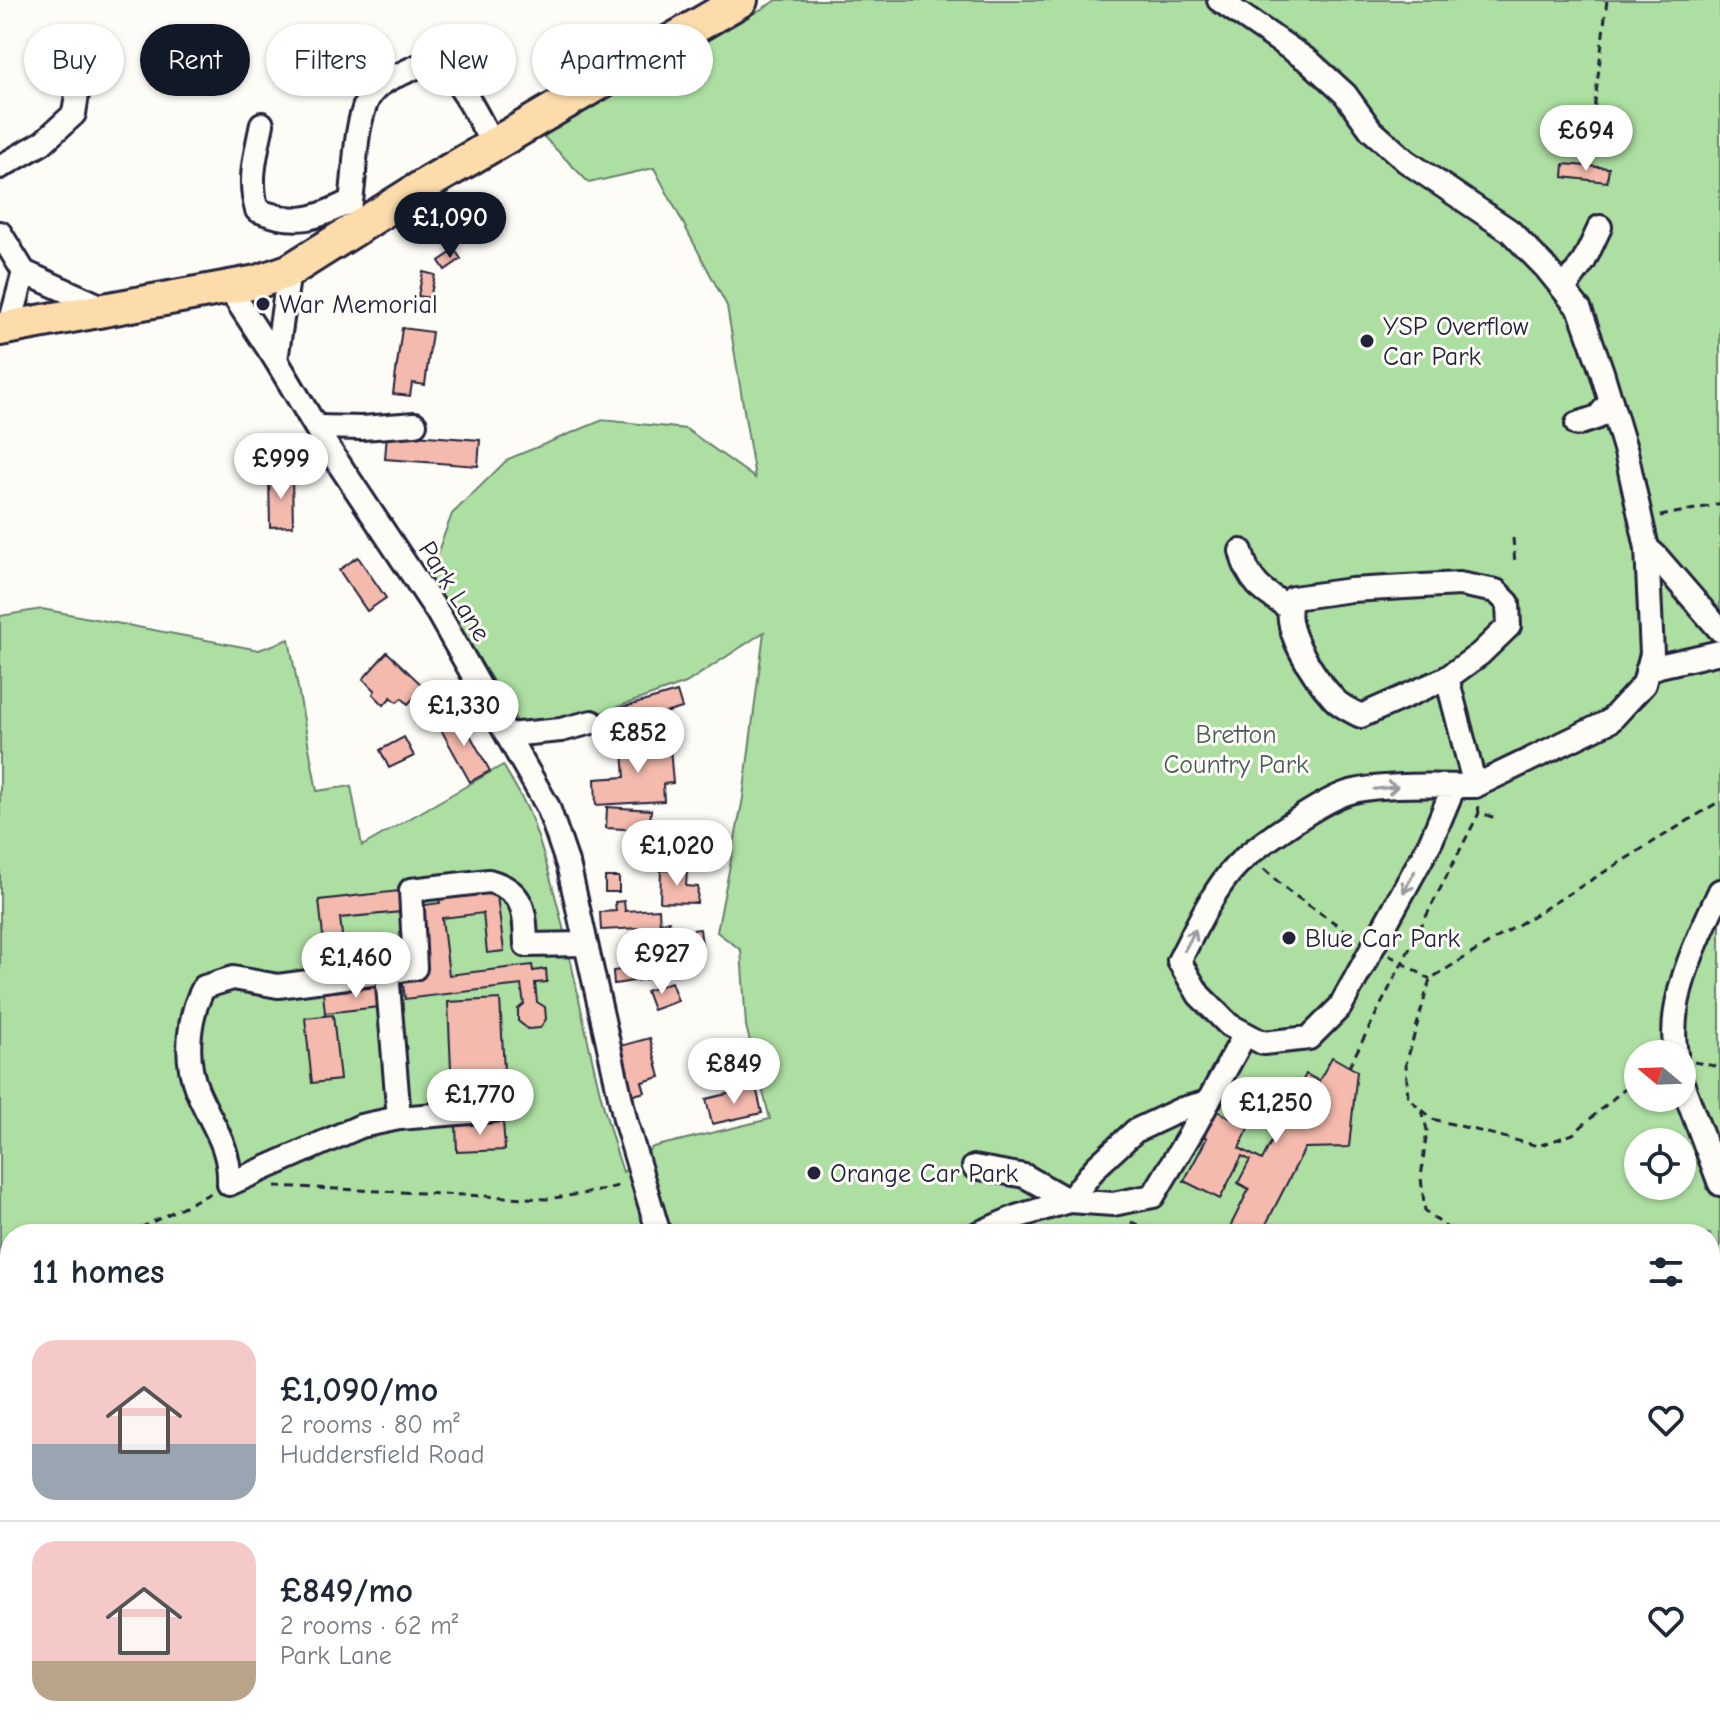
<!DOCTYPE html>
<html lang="en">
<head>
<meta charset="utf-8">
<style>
  :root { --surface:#fff; --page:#f2f2f3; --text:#1f2937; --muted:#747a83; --line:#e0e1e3; --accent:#111827 }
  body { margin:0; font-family:"Comic Neue",sans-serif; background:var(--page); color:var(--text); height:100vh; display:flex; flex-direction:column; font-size:30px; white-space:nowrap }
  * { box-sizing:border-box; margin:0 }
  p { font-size:26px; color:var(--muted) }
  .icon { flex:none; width:44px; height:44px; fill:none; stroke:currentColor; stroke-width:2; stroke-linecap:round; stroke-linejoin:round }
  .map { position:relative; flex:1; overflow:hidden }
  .side { position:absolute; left:0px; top:1224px; width:1720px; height:512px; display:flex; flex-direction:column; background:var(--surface); border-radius:32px 32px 0 0; box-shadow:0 2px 6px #0004 }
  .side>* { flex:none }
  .banner { position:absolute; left:24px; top:24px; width:800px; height:72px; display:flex; gap:16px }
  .needle { width:52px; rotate:289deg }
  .tools { position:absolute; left:1624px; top:1040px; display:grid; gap:16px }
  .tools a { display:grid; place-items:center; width:72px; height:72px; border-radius:50%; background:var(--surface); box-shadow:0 2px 6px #0004; font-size:40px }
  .price { position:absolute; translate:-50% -68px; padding:0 18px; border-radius:28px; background:#fff; color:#222; font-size:26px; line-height:52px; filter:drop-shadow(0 2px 4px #0008) }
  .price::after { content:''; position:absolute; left:50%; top:48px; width:24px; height:18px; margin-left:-12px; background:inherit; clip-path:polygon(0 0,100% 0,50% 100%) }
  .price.selected { background:var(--accent); color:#fff }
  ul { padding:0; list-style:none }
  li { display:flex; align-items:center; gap:24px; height:200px; padding:0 32px }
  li+li { border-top:2px solid var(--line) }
  li span { display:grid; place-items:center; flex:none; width:224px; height:160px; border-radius:24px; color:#555 }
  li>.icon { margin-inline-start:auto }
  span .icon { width:96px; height:96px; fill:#fffc; stroke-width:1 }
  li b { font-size:34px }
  h2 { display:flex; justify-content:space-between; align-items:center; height:96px; padding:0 32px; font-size:34px }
  .tag { padding:0 28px; border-radius:36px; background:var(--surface); box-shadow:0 2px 6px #0004; font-size:28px; line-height:72px }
  .tag.selected { background:var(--accent); color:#fff }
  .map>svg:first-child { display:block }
  .green { fill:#acdfa1; stroke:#67806e; stroke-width:2; fill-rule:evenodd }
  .building { fill:#f4baad; stroke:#22223b; stroke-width:2 }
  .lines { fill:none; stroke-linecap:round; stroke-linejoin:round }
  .minor-casing { stroke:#22223b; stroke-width:28 }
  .highway-casing { stroke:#22223b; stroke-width:38 }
  .path { stroke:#22223b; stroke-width:3; stroke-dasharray:8 6; stroke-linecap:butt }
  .minor { stroke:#fdfcf7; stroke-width:22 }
  .highway { stroke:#fddcac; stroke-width:32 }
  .oneway { stroke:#9a9aa2 }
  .poi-dot { fill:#22223b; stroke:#fdfcf7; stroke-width:3 }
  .labels { text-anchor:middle; stroke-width:6; stroke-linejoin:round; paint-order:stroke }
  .poi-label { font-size:26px; fill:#22223b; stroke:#fdfcf7; text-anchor:start }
  .street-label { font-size:26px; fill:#22223b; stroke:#fdfcf7 }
  .park-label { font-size:26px; fill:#4b5b5a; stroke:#fdfcf7 }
</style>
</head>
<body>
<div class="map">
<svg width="1720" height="1736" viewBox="0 0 1720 1736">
  <rect width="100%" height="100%" fill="#fdfcf7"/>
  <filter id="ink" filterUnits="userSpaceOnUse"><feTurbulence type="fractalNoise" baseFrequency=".0125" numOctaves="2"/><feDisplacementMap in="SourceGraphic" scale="16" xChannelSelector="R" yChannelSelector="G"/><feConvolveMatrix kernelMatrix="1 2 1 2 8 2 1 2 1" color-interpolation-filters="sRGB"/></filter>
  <g filter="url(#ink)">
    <!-- green -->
    <path class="green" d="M777 0H1720V1736H0V616L42 609 259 650 289 639 317 791 351 786 362 846 503 765C513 783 525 801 532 820 573 934 584 1057 623 1172L653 1147 770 1119 746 1026 741 950 717 932 743 798 764 632 686 683 577 721 518 723 429 575 452 514 508 459 603 420 686 429 755 478 727 306 654 168 589 183 542 135ZM1638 1054H1682V1098H1638ZM1638 1142H1682V1186H1638ZM10 1234H1710V1726H10Z"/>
    <!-- building -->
    <g class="building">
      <path d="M1564 164 1609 168 1607 182 1563 177Z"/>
      <path d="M455 250 461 259 445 270 439 261Z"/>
      <path d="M423 272 435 275 430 298 418 296Z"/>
      <path d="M402 328 432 332 425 385 412 383 410 396 393 394Z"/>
      <path d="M387 433 480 440 478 466 385 459Z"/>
      <path d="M292 475 293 526 270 527 269 476Z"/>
      <path d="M358 557 386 598 367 611 339 570Z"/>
      <path d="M387 652 424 687 408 704 402 698 397 702 391 697 384 705 373 694 375 690 363 679Z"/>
      <path d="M677 692 682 708 637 721 638 725 620 730 618 724 607 728 603 713Z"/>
      <path d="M448 696 457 713 438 723 429 707Z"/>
      <path d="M459 715 490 771 470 782 439 726Z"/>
      <path d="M404 737 414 756 389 768 380 750Z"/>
      <path d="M657 737 658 749 670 748 673 783 663 784 664 801 596 805 595 779 625 777 622 739Z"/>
      <path d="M607 807 651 810 650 826 672 828 670 863 641 861 643 830 606 828Z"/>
      <path d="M661 870 687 871 686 886 698 887 697 903 660 902Z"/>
      <rect x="605" y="877" width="14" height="15"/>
      <path d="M496 888 504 951 487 953 483 913 442 918 449 975 532 965 533 971 546 969 547 982 535 983 537 1002 545 1007 546 1019 540 1028 528 1029 518 1021V1009L524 1004 521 985 405 999 402 978 425 975 417 906 440 903 438 895Z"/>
      <path d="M399 891 401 912 340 918 346 970 327 972 319 900Z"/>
      <path d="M624 901 625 911 659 909 660 927 601 930 600 912 616 911 615 902Z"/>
      <path d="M669 921 670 930 662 931 661 922Z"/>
      <path d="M700 929 702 946 682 948 685 974 671 975 669 958 673 957 672 949H668L666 933Z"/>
      <path d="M625 940H646L647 979 614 984 613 971 627 969Z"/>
      <path d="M671 982 678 1001 653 1010 646 991Z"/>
      <path d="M386 986 388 1006 325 1013 323 993Z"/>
      <path d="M500 999 505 1088 452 1091 448 1002Z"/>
      <path d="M333 1015 340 1080 312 1083 305 1018Z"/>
      <path d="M650 1038 660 1077 642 1082 645 1092 630 1096 617 1047Z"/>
      <path d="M1332 1057 1357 1071 1349 1147 1305 1148 1261 1234H1245L1230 1227 1249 1189 1238 1183 1250 1160 1242 1156 1220 1199 1184 1181 1207 1138 1197 1133 1210 1107 1249 1128 1239 1148 1262 1160 1306 1074 1319 1081Z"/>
      <path d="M756 1087 762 1113 712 1124 706 1099Z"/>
      <path d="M503 1121 505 1150 457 1152 456 1123Z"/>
      <rect x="737" y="1726" width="24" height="10"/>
      <path d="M766 1726H777V1736L765 1735Z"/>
    </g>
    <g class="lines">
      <!-- minor casing -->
      <g class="minor-casing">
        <g id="minor">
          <path d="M1219 0 1310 62 1345 94 1371 130 1406 161 1510 231 1546 268 1580 310 1602 372 1626 452 1647 548 1652 654 1644 684 1610 721 1475 786C1440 786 1378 783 1347 793 1320 802 1255 846 1235 867 1213 890 1194 932 1179 961L1199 995 1229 1025 1263 1043 1309 1038 1340 1007 1431 841 1454 786"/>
          <path d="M262 124C256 154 248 180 257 210 296 226 316 219 351 201 356 169 354 133 366 103 372 87 387 79 403 73 410 70 418 65 426 64 454 60 481 124 493 145"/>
          <path d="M0 167 42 143 74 114 79 81"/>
          <path d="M0 233 24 272 109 310"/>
          <path d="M228 287 276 360 327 446 438 613 548 807 569 868 626 1123 659 1234"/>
          <path d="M1564 289 1584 261 1600 227"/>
          <path d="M9 328 24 272"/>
          <path d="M276 360 289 271"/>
          <path d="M1577 424 1598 417 1611 401"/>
          <path d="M316 427 362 428 415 424"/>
          <path d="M1647 548 1656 556 1720 630"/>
          <path d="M1241 551C1248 582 1262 591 1288 607"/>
          <path d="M1459 584 1496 591 1508 603 1509 626 1480 654 1447 678 1361 716C1352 711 1341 707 1334 699 1315 678 1278 626 1293 598L1351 590Z"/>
          <path d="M1647 671 1659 666 1720 652"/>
          <path d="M1447 678 1475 786"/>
          <path d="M508 735 561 730 592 722"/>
          <path d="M387 973 399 1118"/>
          <path d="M1676 1054C1666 1001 1698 938 1720 891"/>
          <path d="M1682 1083 1720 1184"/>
          <path d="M494 1110 399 1118 361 1126 229 1184C231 1146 211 1124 197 1090 184 1058 188 1016 204 987L233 978 278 986 415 968 411 890 489 881C525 891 525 912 526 945L585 944"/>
          <path d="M974 1167 1025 1176 1069 1201 1113 1204 1153 1196 1196 1124 1245 1034"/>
          <path d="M977 1234 1016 1217 1069 1201 1096 1167 1135 1131 1182 1109 1208 1102"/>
          <path d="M1710 1685H1720"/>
          <path d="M720 1726V1736"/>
          <path d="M1029 1736 1067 1726"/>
        </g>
      </g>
      <!-- highway casing -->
      <g class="highway-casing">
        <path id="highway" d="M0 329 257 282 289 271 428 183 741 0"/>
      </g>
      <!-- path -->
      <g class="path">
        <path d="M1588 162 1607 0"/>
        <path d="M1660 516 1720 504"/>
        <path d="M1513 538 1515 565"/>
        <path d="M1478 806 1479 813 1499 819"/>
        <path d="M1264 869 1288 891 1354 936"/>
        <path d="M1389 955 1430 979"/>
        <path d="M1694 1062 1720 1067"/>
        <path d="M1349 1067 1479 813"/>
        <path d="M1638 1077 1573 1134 1538 1146 1433 1119 1408 1098 1406 1064 1430 979 1720 801"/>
        <path d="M1422 1110 1427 1130 1421 1178 1425 1211 1455 1234"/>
        <path d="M275 1186 547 1199 594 1192 622 1185"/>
        <path d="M1131 1222 1165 1234"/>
        <path d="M1261 1233 1263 1234"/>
        <path d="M128 1234 213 1192"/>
        <path d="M0 1297 10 1292"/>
        <path d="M1146 1726 1157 1736"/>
        <path d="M903 1736 907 1726"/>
      </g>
      <!-- minor -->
      <use href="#minor" class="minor"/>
      <!-- highway -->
      <use href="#highway" class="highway"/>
    </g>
    <!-- one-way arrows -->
    <defs><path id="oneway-shaft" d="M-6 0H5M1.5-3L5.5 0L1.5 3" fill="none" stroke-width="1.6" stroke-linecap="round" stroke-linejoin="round" transform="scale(2)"/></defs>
    <g class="oneway">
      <use href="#oneway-shaft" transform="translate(1386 788) rotate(-6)"/>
      <use href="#oneway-shaft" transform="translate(1409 882) rotate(118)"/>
      <use href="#oneway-shaft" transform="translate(1190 940) rotate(-62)"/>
    </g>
  </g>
  <!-- markers -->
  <g class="poi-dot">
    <circle cx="263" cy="304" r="8"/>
    <circle cx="1367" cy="341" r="8"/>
    <circle cx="1289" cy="938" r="8"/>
    <circle cx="814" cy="1173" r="8"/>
  </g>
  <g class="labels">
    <!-- poi labels -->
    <g class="poi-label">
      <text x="279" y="313">War Memorial</text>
      <text x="1383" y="335">YSP Overflow<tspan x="1383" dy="30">Car Park</tspan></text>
      <text x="1305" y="947">Blue Car Park</text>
      <text x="830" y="1182">Orange Car Park</text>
    </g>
    <!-- street labels -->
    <g class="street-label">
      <text transform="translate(455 591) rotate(58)" y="9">Park Lane</text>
    </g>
    <!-- park labels -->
    <g class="park-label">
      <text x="1236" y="743">Bretton<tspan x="1236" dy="30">Country Park</tspan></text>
    </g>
  </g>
</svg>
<div class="tools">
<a><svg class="needle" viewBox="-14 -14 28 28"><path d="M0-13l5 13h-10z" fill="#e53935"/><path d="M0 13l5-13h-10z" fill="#747a83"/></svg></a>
<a><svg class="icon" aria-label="locate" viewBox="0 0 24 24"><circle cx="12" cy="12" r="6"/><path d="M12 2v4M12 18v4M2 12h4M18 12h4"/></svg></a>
</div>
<b class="price" style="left:1586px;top:173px">£694</b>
<b class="price selected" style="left:450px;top:260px">£1,090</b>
<b class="price" style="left:281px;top:501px">£999</b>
<b class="price" style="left:464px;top:748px">£1,330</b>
<b class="price" style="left:638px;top:775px">£852</b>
<b class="price" style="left:677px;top:888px">£1,020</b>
<b class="price" style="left:662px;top:996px">£927</b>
<b class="price" style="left:356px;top:1000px">£1,460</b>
<b class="price" style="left:734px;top:1106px">£849</b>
<b class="price" style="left:480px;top:1137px">£1,770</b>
<b class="price" style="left:1276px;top:1145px">£1,250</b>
<div class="banner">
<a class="tag">Buy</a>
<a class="tag selected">Rent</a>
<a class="tag">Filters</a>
<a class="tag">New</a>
<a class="tag">Apartment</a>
</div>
<section class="side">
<h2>11 homes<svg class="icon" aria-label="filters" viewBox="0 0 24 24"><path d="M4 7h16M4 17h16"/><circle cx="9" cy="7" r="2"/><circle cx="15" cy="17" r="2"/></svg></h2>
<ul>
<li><span style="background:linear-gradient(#f6c9c9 65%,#9aa5b1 0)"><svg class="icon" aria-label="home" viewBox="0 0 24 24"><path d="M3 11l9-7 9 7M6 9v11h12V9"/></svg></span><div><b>£1,090/mo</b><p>2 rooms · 80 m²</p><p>Huddersfield Road</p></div><svg class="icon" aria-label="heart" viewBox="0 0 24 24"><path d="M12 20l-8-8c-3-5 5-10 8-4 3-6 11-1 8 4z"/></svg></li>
<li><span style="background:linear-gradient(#f6c9c9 75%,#b9a48a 0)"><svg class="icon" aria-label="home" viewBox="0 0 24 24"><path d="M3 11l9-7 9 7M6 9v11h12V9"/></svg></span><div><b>£849/mo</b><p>2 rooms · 62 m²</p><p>Park Lane</p></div><svg class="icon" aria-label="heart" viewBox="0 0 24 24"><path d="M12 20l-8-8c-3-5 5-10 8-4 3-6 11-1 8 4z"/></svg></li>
</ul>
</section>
</div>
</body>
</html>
